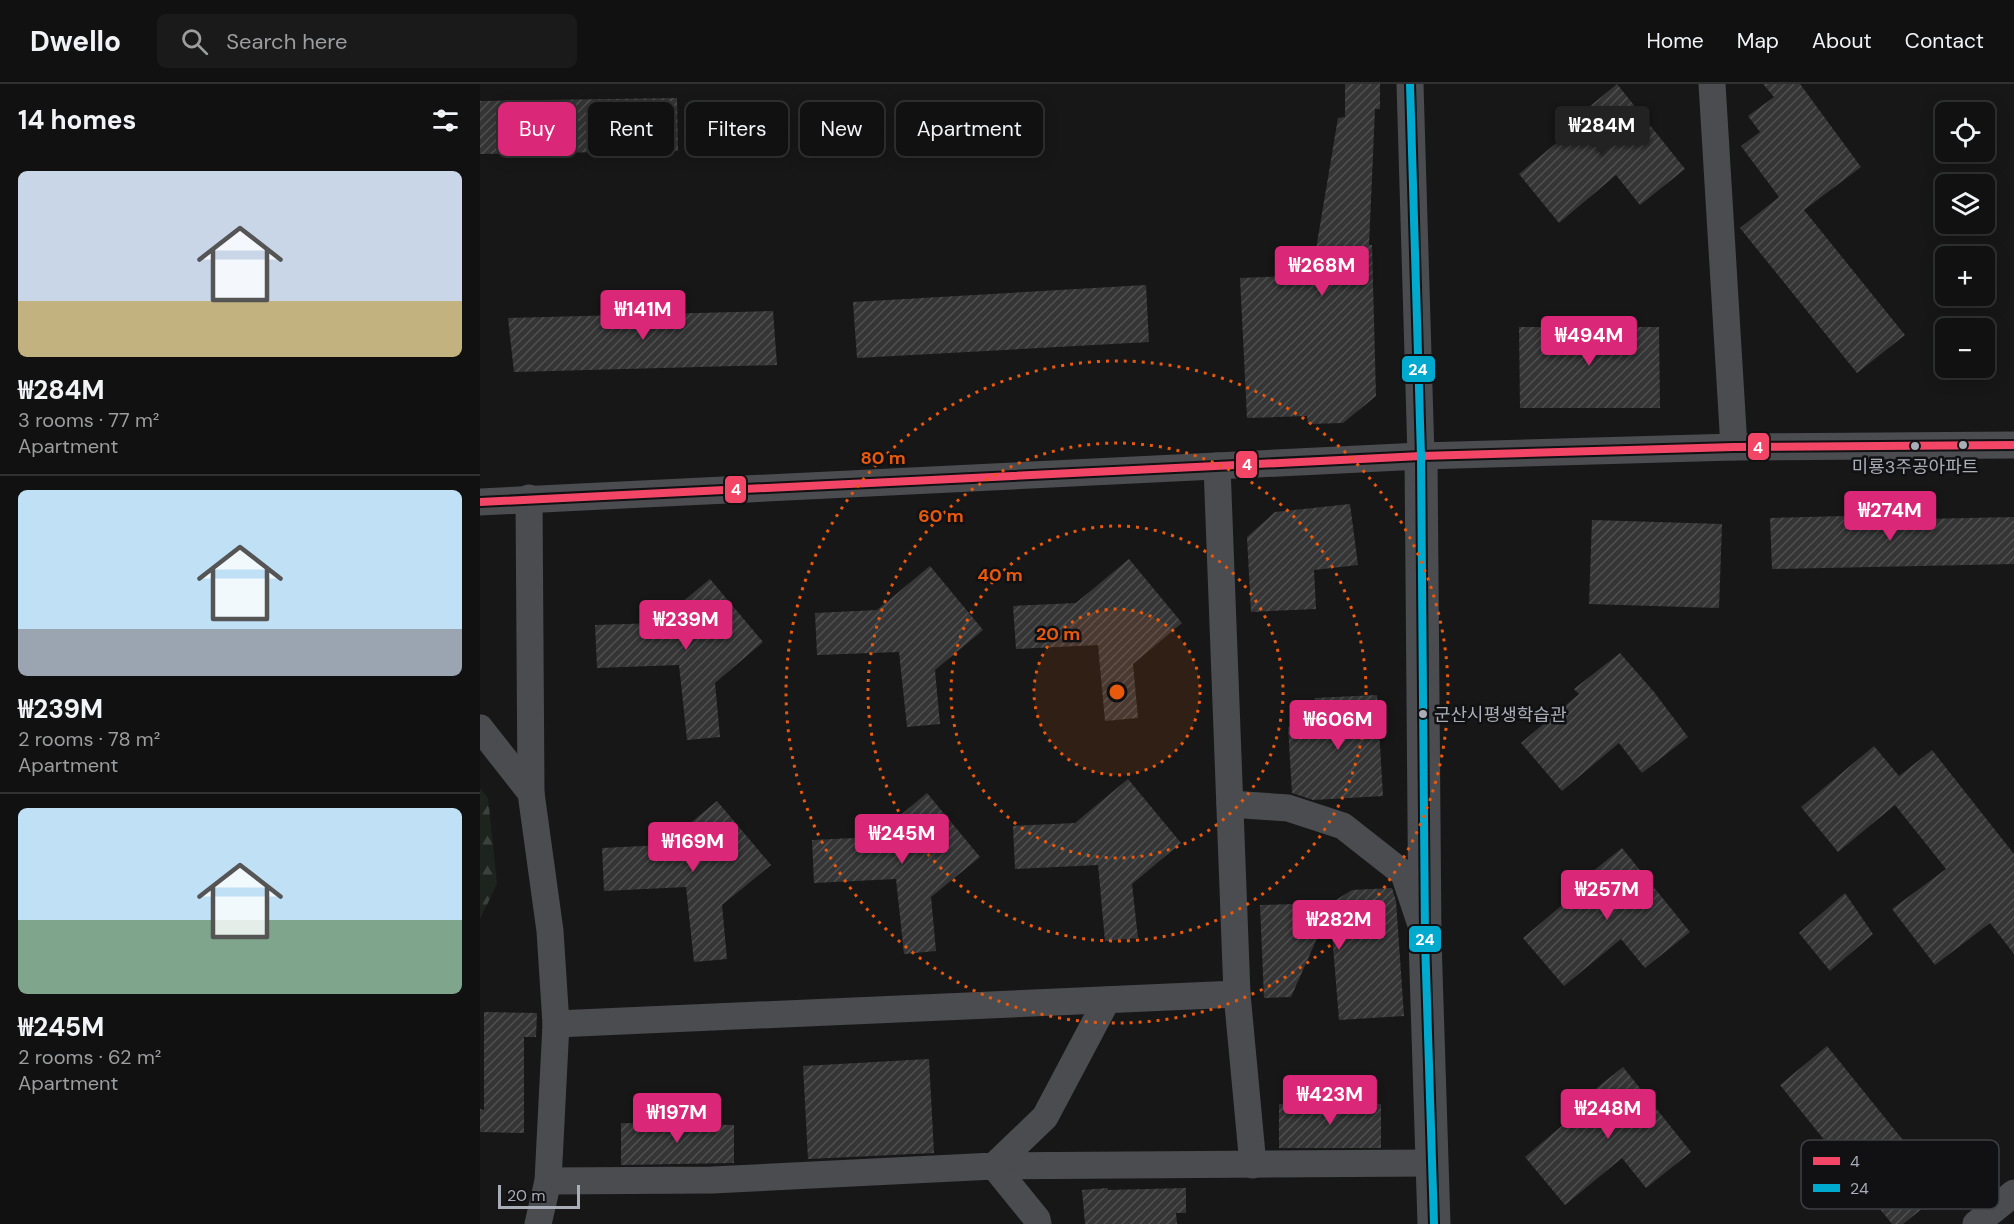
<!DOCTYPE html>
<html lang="en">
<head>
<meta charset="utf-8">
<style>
  :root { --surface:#111; --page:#1a1a1a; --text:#f1f3f6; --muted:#9c9d9f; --line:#303131; --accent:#db2777 }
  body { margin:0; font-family:"DM Sans","Noto Sans KR",sans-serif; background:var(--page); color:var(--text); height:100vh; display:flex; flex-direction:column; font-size:22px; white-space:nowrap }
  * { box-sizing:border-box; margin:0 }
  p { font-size:20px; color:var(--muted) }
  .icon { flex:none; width:33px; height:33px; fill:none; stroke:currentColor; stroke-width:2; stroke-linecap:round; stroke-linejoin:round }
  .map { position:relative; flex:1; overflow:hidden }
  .panel { display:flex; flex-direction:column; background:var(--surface); width:480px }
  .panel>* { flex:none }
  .guide { position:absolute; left:18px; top:18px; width:570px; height:54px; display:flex; gap:12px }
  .buttons { position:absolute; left:1455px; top:18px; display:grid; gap:12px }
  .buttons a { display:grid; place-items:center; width:60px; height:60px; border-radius:9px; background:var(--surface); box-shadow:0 3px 15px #0003,0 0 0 2px var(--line); font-size:30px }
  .scale { position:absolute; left:18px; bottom:15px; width:82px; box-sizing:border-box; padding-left:6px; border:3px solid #a8adb8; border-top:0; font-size:16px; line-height:21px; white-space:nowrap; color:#a8adb8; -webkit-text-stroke:4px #111113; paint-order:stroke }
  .price { position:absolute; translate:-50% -51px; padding:0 14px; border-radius:6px; background:var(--accent); color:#fff; font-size:20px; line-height:39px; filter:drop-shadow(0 2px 3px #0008) }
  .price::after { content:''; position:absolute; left:50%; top:36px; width:18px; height:14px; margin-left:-9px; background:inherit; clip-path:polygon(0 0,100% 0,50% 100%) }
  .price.current { background:#222; color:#fff }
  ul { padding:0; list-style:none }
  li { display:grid; align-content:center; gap:12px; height:318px; padding:0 18px }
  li+li { border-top:2px solid var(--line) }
  li span { display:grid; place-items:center; height:186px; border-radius:9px; color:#555 }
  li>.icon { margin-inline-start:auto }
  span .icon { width:108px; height:108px; fill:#fffc; stroke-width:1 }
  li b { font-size:26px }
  h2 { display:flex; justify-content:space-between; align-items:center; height:72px; padding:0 18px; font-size:26px }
  .chip { padding:0 21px; border-radius:9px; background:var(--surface); box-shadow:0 3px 15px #0003,0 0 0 2px var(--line); font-size:21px; line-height:54px }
  .chip.current { background:var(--accent); color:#fff }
  header { display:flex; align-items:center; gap:36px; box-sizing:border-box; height:84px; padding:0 30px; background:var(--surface); border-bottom:2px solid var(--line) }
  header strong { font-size:28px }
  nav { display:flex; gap:33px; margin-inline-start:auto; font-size:21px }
  .search { width:420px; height:54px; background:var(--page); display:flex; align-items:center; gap:15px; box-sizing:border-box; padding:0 21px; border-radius:9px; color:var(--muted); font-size:22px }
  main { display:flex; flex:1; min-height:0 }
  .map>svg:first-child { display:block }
  .forest { fill:url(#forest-firs) }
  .building { fill:url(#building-hatch) }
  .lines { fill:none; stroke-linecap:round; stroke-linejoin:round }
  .minor { stroke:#4b4c50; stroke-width:27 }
  .tertiary { stroke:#4b4c50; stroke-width:33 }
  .bus-1-casing { stroke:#111113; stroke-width:12 }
  .bus-2-casing { stroke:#111113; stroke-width:12 }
  .bus-1 { stroke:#f34667; stroke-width:8 }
  .bus-2 { stroke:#00a9ce; stroke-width:8 }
  .ring { fill:none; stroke:#e8590c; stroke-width:3; stroke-dasharray:3 6 }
  .bus-dot { fill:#a8adb8; stroke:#111113; stroke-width:2 }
  .labels { text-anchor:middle; stroke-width:5; stroke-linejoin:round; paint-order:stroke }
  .bus-label { font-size:18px; fill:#a8adb8; stroke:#111113 }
  .key { fill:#111113; stroke:#3e4045; stroke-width:1.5 }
  .key-label { font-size:16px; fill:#a8adb8 }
  .centre { fill:#e8590c; stroke:#111113; stroke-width:3 }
  .ring-label { font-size:18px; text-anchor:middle; font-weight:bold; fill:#e8590c; stroke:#111113; stroke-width:5; stroke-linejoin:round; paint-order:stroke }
  .line-badge { stroke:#111113; stroke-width:2 }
  .badge-label { font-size:16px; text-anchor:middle; font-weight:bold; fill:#fff }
</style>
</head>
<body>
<header>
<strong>Dwello</strong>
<div class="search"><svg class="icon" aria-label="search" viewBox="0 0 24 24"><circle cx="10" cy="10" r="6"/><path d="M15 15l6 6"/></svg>Search here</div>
<nav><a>Home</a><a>Map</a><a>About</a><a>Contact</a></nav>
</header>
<main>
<section class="panel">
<h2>14 homes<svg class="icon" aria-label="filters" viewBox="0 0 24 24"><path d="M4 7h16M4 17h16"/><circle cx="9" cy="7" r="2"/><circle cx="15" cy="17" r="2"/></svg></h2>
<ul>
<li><span style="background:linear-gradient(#c9d6e8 70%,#c2b280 0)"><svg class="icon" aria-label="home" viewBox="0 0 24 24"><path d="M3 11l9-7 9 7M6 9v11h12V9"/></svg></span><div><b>₩284M</b><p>3 rooms · 77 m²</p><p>Apartment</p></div></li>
<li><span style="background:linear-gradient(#bfe0f5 75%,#9aa5b1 0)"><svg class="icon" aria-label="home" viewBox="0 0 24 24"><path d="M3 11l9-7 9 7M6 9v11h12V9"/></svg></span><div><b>₩239M</b><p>2 rooms · 78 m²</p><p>Apartment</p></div></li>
<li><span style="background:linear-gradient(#bfe0f5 60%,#7fa58c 0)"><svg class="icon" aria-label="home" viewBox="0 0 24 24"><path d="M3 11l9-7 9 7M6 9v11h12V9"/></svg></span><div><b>₩245M</b><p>2 rooms · 62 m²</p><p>Apartment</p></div></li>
</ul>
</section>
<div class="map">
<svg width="1534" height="1140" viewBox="0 0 1534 1140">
  <defs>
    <pattern id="forest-firs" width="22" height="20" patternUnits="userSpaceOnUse" patternTransform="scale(1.5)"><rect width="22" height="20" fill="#1d241e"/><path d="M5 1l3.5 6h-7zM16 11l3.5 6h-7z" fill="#3b413d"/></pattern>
    <pattern id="building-hatch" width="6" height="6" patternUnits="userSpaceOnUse" patternTransform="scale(1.5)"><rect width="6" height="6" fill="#353536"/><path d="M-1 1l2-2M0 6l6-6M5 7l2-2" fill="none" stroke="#4f5051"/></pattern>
  </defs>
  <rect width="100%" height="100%" fill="#171717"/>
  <!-- forest -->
  <path class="forest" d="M0 704 8 714 17 800 0 835Z"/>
  <!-- building -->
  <g class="building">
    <path d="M865 0H900V25H895L889 161H892L896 312 863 339 828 340 827 332 767 334 760 194 835 191V171L858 34 865 33Z"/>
    <path d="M1137 0 1205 85 1160 121 1136 91 1079 139 1039 90 1097 42 1092 37Z"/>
    <path d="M1283 0H1320L1381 83 1324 126 1425 251 1377 289 1260 144 1299 113 1261 62 1280 48 1268 32 1294 13Z"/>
    <path d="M197 14 198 67 0 70V17Z"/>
    <path d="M666 201 669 258 377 274 373 218Z"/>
    <path d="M293 227 297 281 34 288 28 234Z"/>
    <path d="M1039 243H1179L1180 324H1040Z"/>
    <path d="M870 420 878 481 834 486 836 525 771 528 767 453 795 428Z"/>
    <path d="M1442 430V435L1534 433V480L1292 485 1290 434Z"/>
    <path d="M1112 436 1242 440 1239 524 1109 520Z"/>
    <path d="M649 475 702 539 653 580 658 634 625 637 618 561 536 565 533 522 596 519Z"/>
    <path d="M450 482 503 546 455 586 460 640 427 643 419 568 337 571 335 529 397 526Z"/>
    <path d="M230 495 283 558 235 599 240 653 207 656 199 581 117 584 115 541 177 539Z"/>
    <path d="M1140 569 1174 608 1208 653 1162 689 1139 659 1082 707 1041 659 1099 610 1094 605Z"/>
    <path d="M897 611 903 712 833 716 812 709 808 643 837 642 835 614Z"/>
    <path d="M1394 662 1419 692 1452 666 1534 770V870L1510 839 1455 881 1412 825 1466 785 1415 721 1358 768 1321 723Z"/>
    <path d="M648 695 701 759 652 800 658 854 625 857 618 781 535 785 533 742 595 739Z"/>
    <path d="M447 709 500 773 451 813 456 867 424 870 416 795 334 799 332 756 394 753Z"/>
    <path d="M237 717 291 781 242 821 247 875 214 878 206 803 124 807 122 764 184 761Z"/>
    <path d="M1142 764 1210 848 1165 884 1141 855 1084 902 1043 854 1101 805 1097 800Z"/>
    <path d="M912 804 916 817 924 932 859 936 850 825 811 913 784 914 780 821 851 819 872 806Z"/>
    <path d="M1365 809 1393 850 1350 887 1319 849Z"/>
    <path d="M4 928 57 929 56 953H44V1049L0 1048V1025L4 1026Z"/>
    <path d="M1347 962 1464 1107 1423 1140H1412L1300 1001Z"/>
    <path d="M449 975 454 1069 328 1075 323 982Z"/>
    <path d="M1143 983 1211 1068 1166 1104 1142 1074 1085 1121 1045 1073 1103 1024 1098 1019Z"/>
    <rect x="799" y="1020" width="102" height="44"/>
    <path d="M141 1039 254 1041V1079L141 1081Z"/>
    <path d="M628 1104V1106L706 1104V1129H696L697 1140H605L602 1106Z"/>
  </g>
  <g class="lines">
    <!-- minor -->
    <g class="minor">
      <path d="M930 0 941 372"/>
      <path d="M1232 0 1254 363"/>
      <path d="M49 414 51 709 70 847 76 940 68 1097 58 1140"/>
      <path d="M0 418 941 372 1254 363 1534 361"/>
      <path d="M0 644 51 709"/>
      <path d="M750 720 808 724 863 742 924 790 940 838"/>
      <path d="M757 910 773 1081"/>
      <path d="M76 940 757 910 737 382"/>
      <path d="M514 1082 952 1079"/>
      <path d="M514 1082 557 1135 558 1140"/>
      <path d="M68 1097 232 1096 514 1082 565 1033 627 916"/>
      <path d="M1496 1140 1534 1109"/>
    </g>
    <!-- tertiary -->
    <path class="tertiary" d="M941 372 945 855 954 1140"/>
    <!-- bus-1 casing -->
    <g class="bus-1-casing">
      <path id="bus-1" d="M0 418 941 372 1254 363 1534 361"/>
    </g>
    <!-- bus-2 casing -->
    <g class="bus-2-casing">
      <path id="bus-2" d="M930 0 941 372 945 855 954 1140"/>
    </g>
    <!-- bus-1 -->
    <use href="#bus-1" class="bus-1"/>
    <!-- bus-2 -->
    <use href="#bus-2" class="bus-2"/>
  </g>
  <!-- distance rings -->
  <circle cx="637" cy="608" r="83" fill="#e8590c" fill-opacity=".12"/>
  <g class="ring">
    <circle cx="637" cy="608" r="83"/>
    <circle cx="637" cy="608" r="166"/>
    <circle cx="637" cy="608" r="249"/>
    <circle cx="637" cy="608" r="331"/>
  </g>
  <!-- markers -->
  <g class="bus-dot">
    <circle cx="1483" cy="361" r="5"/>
    <circle cx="1435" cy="362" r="5"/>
    <circle cx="943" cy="630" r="5"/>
  </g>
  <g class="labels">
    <!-- bus labels -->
    <g class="bus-label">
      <text x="1435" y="389">미룡3주공아파트</text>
      <text x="954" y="637" text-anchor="start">군산시평생학습관</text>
    </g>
  </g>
  <!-- legend -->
  <rect x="1321" y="1056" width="198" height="69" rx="9" class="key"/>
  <rect x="1333" y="1073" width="27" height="8" fill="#f34667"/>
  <rect x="1333" y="1100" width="27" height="8" fill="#00a9ce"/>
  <g class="key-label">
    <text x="1370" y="1083">4</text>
    <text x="1370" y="1110">24</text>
  </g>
  <circle cx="637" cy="608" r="9" class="centre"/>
  <g class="ring-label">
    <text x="403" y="380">80 m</text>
    <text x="461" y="438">60 m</text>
    <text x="520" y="497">40 m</text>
    <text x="578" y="556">20 m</text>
  </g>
  <g class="line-badge">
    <rect x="921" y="271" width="35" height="28" rx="6" fill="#00a9ce"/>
    <rect x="1267" y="348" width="23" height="29" rx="6" fill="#f34667"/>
    <rect x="755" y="366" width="23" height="29" rx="6" fill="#f34667"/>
    <rect x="244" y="391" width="23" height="29" rx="6" fill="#f34667"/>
    <rect x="928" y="841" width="34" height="28" rx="6" fill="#00a9ce"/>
  </g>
  <g class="badge-label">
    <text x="938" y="291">24</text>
    <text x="1278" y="369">4</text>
    <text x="767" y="386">4</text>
    <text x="256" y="411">4</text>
    <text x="945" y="861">24</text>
  </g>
</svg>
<div class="buttons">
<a><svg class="icon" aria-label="locate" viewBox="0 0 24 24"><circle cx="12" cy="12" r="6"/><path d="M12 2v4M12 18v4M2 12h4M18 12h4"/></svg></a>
<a><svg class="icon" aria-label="layers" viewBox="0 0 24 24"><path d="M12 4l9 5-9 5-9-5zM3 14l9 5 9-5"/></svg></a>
<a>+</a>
<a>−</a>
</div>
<div class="scale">20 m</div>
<b class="price current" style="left:1122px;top:73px">₩284M</b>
<b class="price" style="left:842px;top:213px">₩268M</b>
<b class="price" style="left:163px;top:257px">₩141M</b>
<b class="price" style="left:1109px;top:283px">₩494M</b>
<b class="price" style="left:1410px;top:458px">₩274M</b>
<b class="price" style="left:206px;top:567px">₩239M</b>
<b class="price" style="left:858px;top:667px">₩606M</b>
<b class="price" style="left:422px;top:781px">₩245M</b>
<b class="price" style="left:213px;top:789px">₩169M</b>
<b class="price" style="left:1127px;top:837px">₩257M</b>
<b class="price" style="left:859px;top:867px">₩282M</b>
<b class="price" style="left:850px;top:1042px">₩423M</b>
<b class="price" style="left:1128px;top:1056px">₩248M</b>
<b class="price" style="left:197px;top:1060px">₩197M</b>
<div class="guide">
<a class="chip current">Buy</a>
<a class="chip">Rent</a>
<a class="chip">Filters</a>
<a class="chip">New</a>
<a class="chip">Apartment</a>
</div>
</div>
</main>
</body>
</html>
